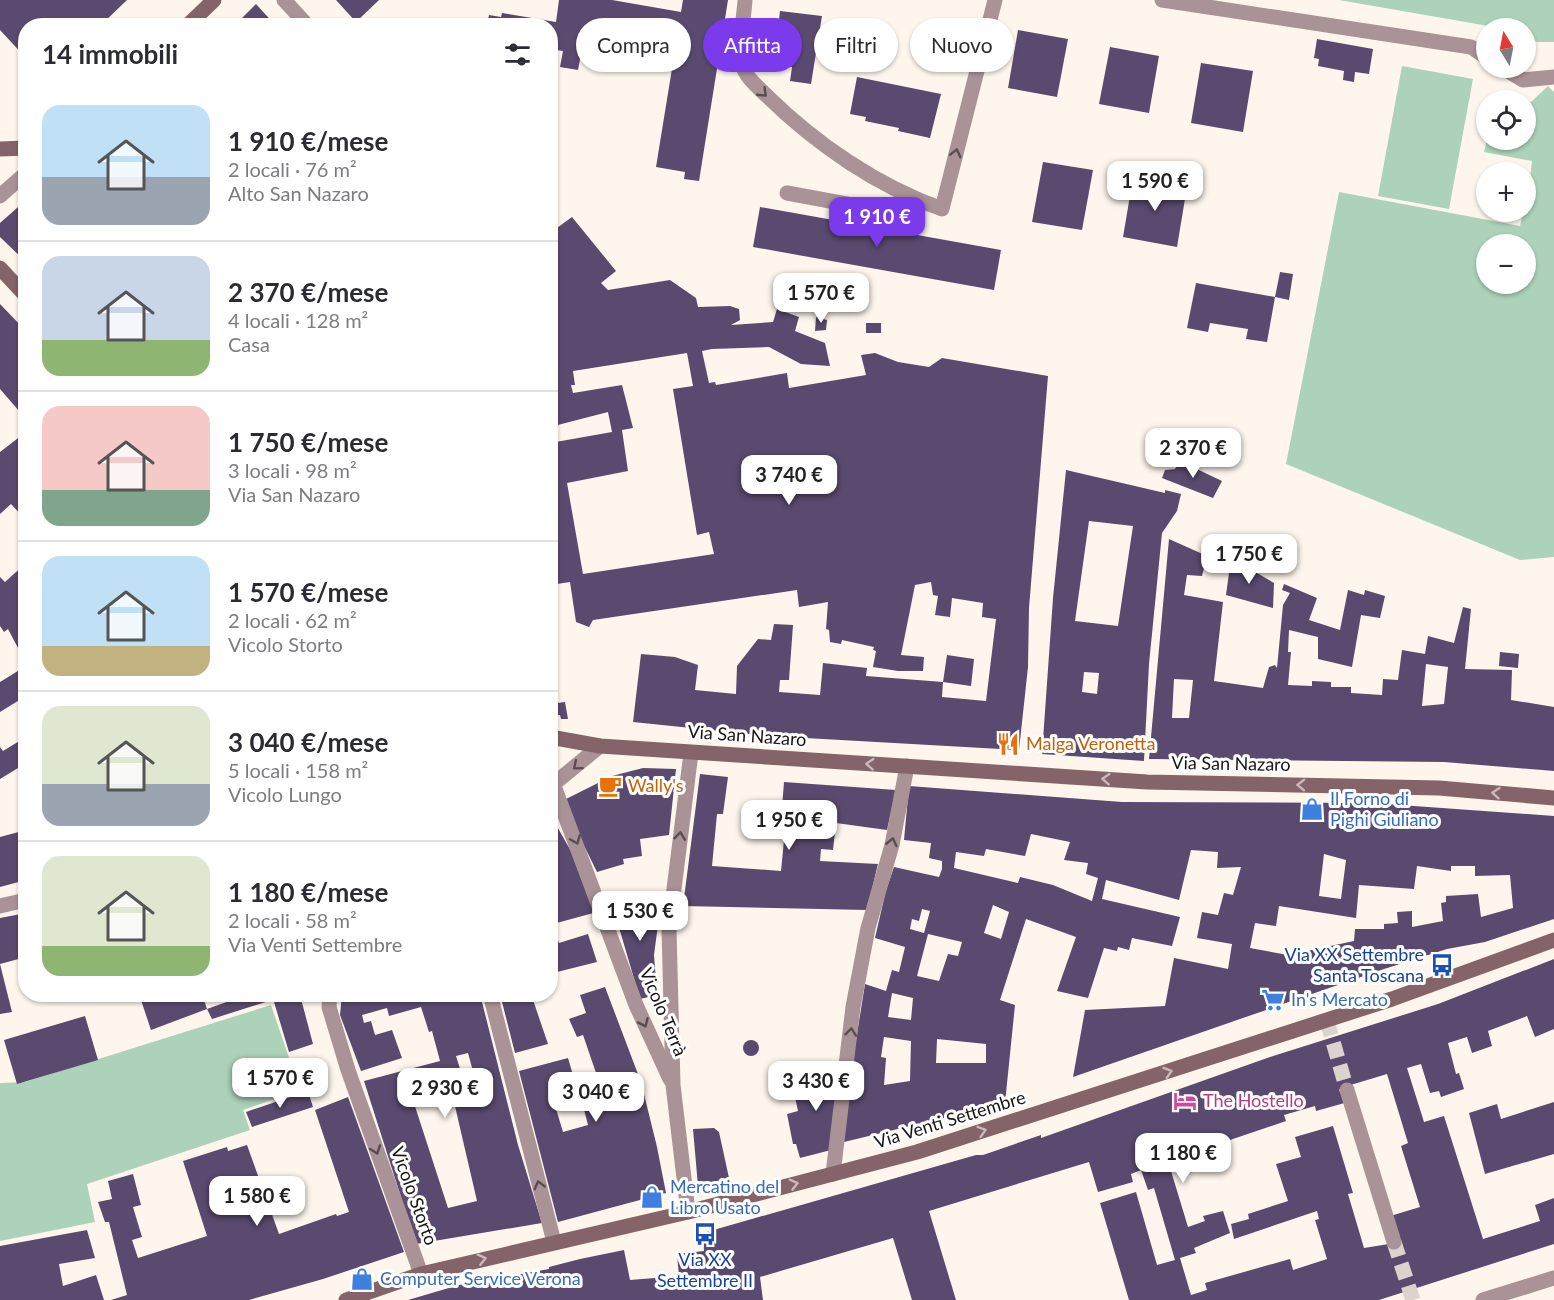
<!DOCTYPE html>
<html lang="it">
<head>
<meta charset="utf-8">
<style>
  :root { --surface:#fff; --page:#f7f7f7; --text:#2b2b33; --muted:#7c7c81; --line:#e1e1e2; --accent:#7c3aed }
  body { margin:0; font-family:Lato,sans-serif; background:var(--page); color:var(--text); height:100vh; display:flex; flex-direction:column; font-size:22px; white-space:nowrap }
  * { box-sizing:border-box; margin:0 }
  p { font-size:20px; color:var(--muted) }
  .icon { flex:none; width:33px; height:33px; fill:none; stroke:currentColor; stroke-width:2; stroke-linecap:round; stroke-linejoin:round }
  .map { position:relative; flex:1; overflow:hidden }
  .panel { position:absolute; left:18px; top:18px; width:540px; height:984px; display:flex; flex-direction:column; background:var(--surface); border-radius:24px; box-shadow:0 2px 4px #0004 }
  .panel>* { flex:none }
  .hud { position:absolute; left:576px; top:18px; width:570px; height:54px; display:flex; gap:12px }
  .needle { width:39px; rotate:350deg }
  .controls { position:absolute; left:1476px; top:18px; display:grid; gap:12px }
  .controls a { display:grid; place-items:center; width:60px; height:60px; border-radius:50%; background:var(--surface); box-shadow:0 2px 4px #0004; font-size:30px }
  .price { position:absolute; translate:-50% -51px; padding:0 14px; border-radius:12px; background:#fff; color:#222; font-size:20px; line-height:39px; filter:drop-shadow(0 2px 3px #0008) }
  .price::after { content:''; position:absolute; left:50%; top:36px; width:18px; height:14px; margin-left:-9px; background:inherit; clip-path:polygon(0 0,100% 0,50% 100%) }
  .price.current { background:var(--accent); color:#fff }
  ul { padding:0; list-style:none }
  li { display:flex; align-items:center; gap:18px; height:150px; padding:0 24px }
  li+li { border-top:2px solid var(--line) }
  li span { display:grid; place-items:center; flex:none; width:168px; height:120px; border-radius:18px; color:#555 }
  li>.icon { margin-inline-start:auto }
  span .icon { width:72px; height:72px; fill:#fffc; stroke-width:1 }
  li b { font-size:26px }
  h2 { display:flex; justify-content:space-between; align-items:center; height:72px; padding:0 24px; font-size:26px }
  .chip { padding:0 21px; border-radius:27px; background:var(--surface); box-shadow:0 2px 4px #0004; font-size:21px; line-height:54px }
  .chip.current { background:var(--accent); color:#fff }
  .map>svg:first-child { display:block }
  .green { fill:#acd2b9; fill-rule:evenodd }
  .building { fill:#5a4a6f; fill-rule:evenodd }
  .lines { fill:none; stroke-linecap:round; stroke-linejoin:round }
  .street-tunnel { stroke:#dbd4cc; stroke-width:15; stroke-dasharray:15 8; stroke-linecap:butt }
  .street { stroke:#aa9396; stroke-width:15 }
  .secondary { stroke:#846468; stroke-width:15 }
  .oneway { stroke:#594d4d }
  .oneway2 { stroke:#c8b9bb }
  .labels { text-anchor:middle; stroke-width:6; stroke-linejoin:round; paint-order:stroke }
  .street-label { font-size:18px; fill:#171411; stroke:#fff }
  .food-label { font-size:18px; fill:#c56008; stroke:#fff; text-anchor:start }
  .shop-label { font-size:18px; fill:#366cbe; stroke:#fff; text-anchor:start }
  .transit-label { font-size:18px; fill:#164399; stroke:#fff; text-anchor:end }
  .hotel-label { font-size:18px; fill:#b23c85; stroke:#fff; text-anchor:start }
</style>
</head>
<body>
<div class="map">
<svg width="1554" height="1300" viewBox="0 0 1554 1300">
  <rect width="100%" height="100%" fill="#fef6ed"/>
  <!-- green -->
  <g class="green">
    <path d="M1339 0H1554V42H1537L1526 37V28H1500Z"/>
    <path d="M1402 66 1473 79 1449 209 1378 196Z"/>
    <path d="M1548 86 1554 92V557L1520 560 1286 464 1339 192 1520 226 1523 212H1526L1532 161 1484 152 1487 140H1526V101L1531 102ZM1526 244V284H1486V244Z"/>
    <path d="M271 1005 300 1090 243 1110 250 1130 87 1184 95 1222 0 1241V1083L25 1082Z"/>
  </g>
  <!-- building -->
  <g class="building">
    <path d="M0 0H127L100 26H26V58L0 30Z"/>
    <path d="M336 0H379L356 22Z"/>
    <path d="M559 0H612L681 12 683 0H728L699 181 684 179 685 172 656 167 676 44 596 31 592 56 581 54 578 70 560 67 563 51 550 49V26H487L489 15 501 17 502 13 556 22Z"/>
    <path d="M256 4 276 26H241L238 22Z"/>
    <path d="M780 11 822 16 811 84 790 81 792 67 774 65Z"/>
    <path d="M1018 30 1068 39 1057 97 1008 88Z"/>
    <path d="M1317 39 1373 49 1369 74 1355 72 1354 82 1343 80 1344 71 1318 66 1319 59 1314 58Z"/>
    <path d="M1110 47 1159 56 1149 113 1099 104Z"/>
    <path d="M1201 63 1253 71 1243 132 1191 123Z"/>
    <path d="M857 77 941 94 930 138 898 131 899 128 865 121 866 117 850 114Z"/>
    <path d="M1043 162 1093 170 1082 230 1032 222Z"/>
    <path d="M1133 178 1187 187 1177 247 1123 237Z"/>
    <path d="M26 200V262L0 237V223Z"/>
    <path d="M760 207 1001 250 994 290 753 247Z"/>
    <path d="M572 217 616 271 601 283 608 290 670 280 696 298 698 307 730 306 739 309 740 320 731 325 773 322 777 309 799 317 795 331 825 343 830 366 801 364 769 347 712 349 702 351 709 383 715 382 716 385 787 373 789 388 866 375 861 355 875 353 898 362 929 367 942 358 1048 376 1029 608 1028 667 1019 750 770 736 633 722 641 654 675 657 698 665 695 690 736 694 737 666 758 639 771 640 774 624 793 625 789 680H780L779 692 820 695 823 663 867 668 866 676 943 682 942 697 986 701 996 619 982 617 983 603 952 598 950 617 935 615 938 596 933 595 931 582 915 585 901 655 924 657 923 671H898L873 667 876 651 873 650 874 647 842 640 841 644 830 642 829 630 826 629 828 602 799 607 797 590 593 620 589 627 576 622 570 582 550 585V443L612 432 608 412 550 427V233ZM687 353 693 386 673 389 697 535 709 532 714 554 583 574 567 483 628 471 622 430 633 428 622 385 573 393 571 385H575L573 371Z"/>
    <path d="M1280 272 1293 274 1289 300 1275 297Z"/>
    <path d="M1196 283 1275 297 1267 342 1246 339 1248 329 1210 323 1208 332 1187 328Z"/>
    <path d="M0 304 26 331V419L0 389Z"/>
    <path d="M816 317 827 320 826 330 815 331Z"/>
    <rect x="866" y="323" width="15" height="10"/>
    <path d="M26 432V520L11 504 0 514V452Z"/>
    <path d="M1180 461 1222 481 1213 498 1162 478 1165 470 1175 469Z"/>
    <path d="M1066 470 1165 493V490L1181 494 1177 511 1162 533 1149 664 1144 761 1042 754 1053 598ZM1089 521 1133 526 1118 626 1075 621ZM1084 672 1099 673 1097 694 1082 692Z"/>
    <path d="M1169 539 1207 556 1202 576 1187 575 1184 595 1223 602 1214 681 1263 688 1269 667 1275 665 1277 668 1283 605 1290 593 1282 590 1284 584 1317 598 1309 620 1340 630 1348 590 1364 595 1365 590 1385 596 1380 618 1361 615 1352 667 1318 659V637L1289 630 1288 652H1291L1288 685 1312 686V681L1331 682V687H1351V693L1382 695 1383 679 1398 680 1402 650 1425 654 1428 636 1454 643 1463 607 1471 609 1465 669 1512 670 1511 700 1554 707V771L1444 762 1149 759ZM1426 664 1448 667 1444 704 1422 706ZM1174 679 1193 680 1189 718H1172Z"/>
    <path d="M1231 558 1274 583 1273 608 1226 595Z"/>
    <path d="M26 563V663L8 629 4 632 0 626V577L5 582Z"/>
    <path d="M1500 652 1519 654 1518 668 1499 666Z"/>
    <path d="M947 655 974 659 971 686 943 682Z"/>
    <path d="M26 666V696L0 712V682Z"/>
    <path d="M565 702 568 719H561L560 715 550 716V704Z"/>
    <path d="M26 737V771L23 765 0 779V747L3 751Z"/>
    <path d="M643 768 676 769 669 835 640 839 642 856 623 859 624 864 597 872 562 801 612 776Z"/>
    <path d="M700 774 728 777 723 814H717L712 866 781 871 786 820H781L784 782 896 790 887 830 836 823 833 850 821 849 820 861 878 864 867 910 683 906Z"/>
    <path d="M909 786 1122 802 1372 803 1554 816V919L1485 942 1447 949 1384 969 1073 1077 1085 1010 1165 1006 1174 958 1228 969 1232 944 1197 938 1202 912 1218 915 1224 893 1233 895 1241 867 1217 868 1218 852 1191 850 1179 900 1106 880 1102 899 1180 917 1172 946 1132 938 1129 950 1118 947 1117 951 1104 948 1088 998 1057 991 1076 937 1026 919 1000 1000 1015 1005 1005 1103 844 1142 846 1103 865 984 886 991 892 970 899 972 905 947 875 938 886 890 894 867 939 877 942 869V861L929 858 931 843 904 840ZM1031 834 1070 842 1064 860 1088 863 1086 874 1098 878 1092 901 1053 885 1020 877 1018 883 954 868 956 852 984 856 986 849 1025 856ZM1324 854 1346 860 1341 899 1319 896ZM1417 866 1451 871V866H1475V876L1510 875 1513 908 1481 917 1478 894 1446 896V902L1441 903 1443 921 1412 927V911L1397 912 1398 923 1384 924V929H1355L1354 941 1288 955 1250 948 1255 923 1276 926 1279 906 1356 918 1359 885 1414 889ZM993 905 1009 912 1001 939 984 933ZM922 909 930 911 924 933 910 929 912 919 919 921ZM928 934 962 942 958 956 948 954 939 981 917 976ZM892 993 913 998 911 1020 888 1017ZM884 1037 911 1041 910 1081 884 1085 886 1058 881 1057ZM937 1039 986 1044V1063H936Z"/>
    <path d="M550 814 581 869 597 912 553 924 559 943 588 934 597 962 557 972 554 961 550 962Z"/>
    <path d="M26 830V880L0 887V837Z"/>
    <path d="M635 901 661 902 654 955 657 995 640 999 613 907Z"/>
    <path d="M26 913V957L0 964V918Z"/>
    <path d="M1554 959V1029L1535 1037 1527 1016 1488 1031 1492 1046 1472 1053 1467 1037 1448 1043 1456 1074 1459 1073 1464 1089 1441 1097 1439 1091 1430 1093 1421 1064 1407 1068 1424 1122 1444 1116 1483 1239 1540 1221 1535 1205 1554 1198V1244L1379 1300H1129L1100 1203 1136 1192 1157 1265 1175 1260 1154 1188 1148 1190 1141 1170 1131 1174 1133 1182 1098 1192 1089 1162 929 1211 956 1300H912L893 1238 760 1277 763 1300H408L459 1285 549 1269V1267L580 1259 624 1250 630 1280 679 1276 677 1254 704 1251 703 1233 976 1155H983L1041 1135V1138L1270 1057 1438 1004ZM1387 1074 1408 1143 1401 1146 1420 1207 1387 1217 1395 1243 1364 1248 1348 1194 1353 1193 1333 1126 1295 1137 1301 1157 1276 1164 1288 1201 1248 1214 1249 1219 1231 1224 1234 1239 1317 1211 1319 1219 1315 1220 1327 1259 1293 1270 1290 1259 1205 1283 1207 1290 1191 1295 1180 1258 1196 1253 1194 1248 1230 1233 1223 1211 1203 1216 1205 1221 1188 1227 1168 1161 1286 1121 1284 1115 1315 1106 1316 1111 1348 1102 1344 1087Z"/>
    <path d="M0 964 12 1012 0 1014Z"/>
    <path d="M605 987 641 1082 657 1147 666 1193 558 1222 519 1071 568 1058 575 1082 550 1089 563 1132 588 1125 582 1102 604 1096 583 1035 577 1037 569 1019 586 1013 580 995Z"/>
    <path d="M139 994H202L207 1009 249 994 288 995 212 1019 207 1009 151 1030Z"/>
    <path d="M342 994H425L426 999 444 994H480L518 1145 542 1223 416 1244 364 1081 440 1061 432 1031 429 1032 421 1007 389 1016 387 1008 362 1015 364 1023 371 1021 375 1035 392 1030 402 1058 361 1071 340 1015ZM468 1053 477 1086 466 1088 456 1056ZM451 1089 477 1201 448 1208 411 1094Z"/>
    <path d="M500 994H531L548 1044 515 1053Z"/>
    <path d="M300 995 313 1044 289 1052 274 1002Z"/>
    <path d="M85 1016 98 1060 17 1084 4 1040Z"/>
    <circle cx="751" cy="1048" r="8"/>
    <path d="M815 1062 842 1067 831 1150 800 1158 796 1144H793L787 1114 798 1111 794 1092 811 1089Z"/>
    <path d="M308 1091 313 1107 252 1127 246 1112Z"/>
    <path d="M348 1097 404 1252 323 1279 249 1300H111L127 1295 109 1222H105L98 1202 112 1199 108 1181 133 1174 141 1205 133 1207 142 1237 132 1240 138 1258 207 1236 183 1161 227 1147 228 1151 247 1145 279 1234 336 1214 337 1216 349 1212 315 1110Z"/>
    <path d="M1554 1102V1154L1485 1174 1469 1113 1497 1104 1501 1119Z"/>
    <path d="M714 1128 719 1132 729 1178 698 1186 693 1129Z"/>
    <path d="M87 1230 95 1258 59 1264 63 1286 96 1275 104 1300H0V1246Z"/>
  </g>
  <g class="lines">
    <!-- street-tunnel -->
    <g class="street-tunnel">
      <path d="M1327 1021 1347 1090"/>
      <path d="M1394 1242 1413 1300"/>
    </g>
    <!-- street -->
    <g class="street">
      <path d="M284 0 308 26"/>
      <path d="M745 0C744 17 738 48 742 64 745 77 758 87 767 96 816 144 877 186 942 209L995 0"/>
      <path d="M1162 0 1471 47 1486 57"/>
      <path d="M1503 68 1523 80 1554 77"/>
      <path d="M787 193 906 215 918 201"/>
      <path d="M0 196 26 173"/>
      <path d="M554 786 636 1005 670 1079"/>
      <path d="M550 787 600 746"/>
      <path d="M0 906 26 900"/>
      <path d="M330 994 329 1007 348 1070 421 1274"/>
      <path d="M490 994 554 1242"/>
      <path d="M1347 1090 1394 1242"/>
      <path d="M833 1174 853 1007 868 928 892 845 907 766"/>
      <path d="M688 1212 673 1085 669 929 691 753"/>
      <path d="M1483 1300 1554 1278"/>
    </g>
    <!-- secondary -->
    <g class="secondary">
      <path d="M187 26 214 0"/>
      <path d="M0 149 26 148"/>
      <path d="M0 268 26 296"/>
      <path d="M550 737 600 746 1147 782 1439 788 1554 798"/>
      <path d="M346 1300 421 1274 688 1212 917 1152 1392 999 1554 940"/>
    </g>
  </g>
  <!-- one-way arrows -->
  <defs><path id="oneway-chevron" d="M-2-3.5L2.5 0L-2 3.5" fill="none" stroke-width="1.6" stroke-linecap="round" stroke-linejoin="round" transform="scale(1.5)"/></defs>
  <g class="oneway">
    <use href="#oneway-chevron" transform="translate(763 93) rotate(44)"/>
    <use href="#oneway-chevron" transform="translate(956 153) rotate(-76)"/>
    <use href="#oneway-chevron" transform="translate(577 766) rotate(140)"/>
    <use href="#oneway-chevron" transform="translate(680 836) rotate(-83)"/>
    <use href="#oneway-chevron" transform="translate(576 840) rotate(68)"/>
    <use href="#oneway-chevron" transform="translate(892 842) rotate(-77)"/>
    <use href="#oneway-chevron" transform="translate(644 1023) rotate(66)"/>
    <use href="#oneway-chevron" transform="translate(851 1032) rotate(-84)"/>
    <use href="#oneway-chevron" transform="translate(376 1150) rotate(70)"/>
    <use href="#oneway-chevron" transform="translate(539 1185) rotate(-105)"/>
  </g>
  <g class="oneway2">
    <use href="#oneway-chevron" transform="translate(870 764) rotate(-176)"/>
    <use href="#oneway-chevron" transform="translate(1106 779) rotate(-176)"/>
    <use href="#oneway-chevron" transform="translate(1301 785) rotate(-179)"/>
    <use href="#oneway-chevron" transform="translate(1496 793) rotate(-175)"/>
    <use href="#oneway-chevron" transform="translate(1168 1072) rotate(-18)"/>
    <use href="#oneway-chevron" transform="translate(982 1131) rotate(-17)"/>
    <use href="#oneway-chevron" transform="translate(794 1184) rotate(-15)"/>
    <use href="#oneway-chevron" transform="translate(482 1259) rotate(-14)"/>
  </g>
  <!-- icons -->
  <defs>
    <g id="restaurant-bare" transform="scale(1.8)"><path d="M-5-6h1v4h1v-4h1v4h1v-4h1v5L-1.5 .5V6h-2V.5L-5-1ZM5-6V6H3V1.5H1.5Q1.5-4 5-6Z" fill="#e8710a" stroke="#fff" stroke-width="2.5" paint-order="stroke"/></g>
    <g id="cafe-bare" transform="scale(1.8)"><path d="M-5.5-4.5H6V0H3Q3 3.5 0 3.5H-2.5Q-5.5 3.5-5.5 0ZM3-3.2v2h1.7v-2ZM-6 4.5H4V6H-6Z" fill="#e8710a" stroke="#fff" stroke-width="2.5" paint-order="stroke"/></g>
    <g id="shop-bare" transform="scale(1.8)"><path d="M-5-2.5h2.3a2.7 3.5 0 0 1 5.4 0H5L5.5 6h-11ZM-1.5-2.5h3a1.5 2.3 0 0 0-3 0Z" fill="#3f7fe0" stroke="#fff" stroke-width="2.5" paint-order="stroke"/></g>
    <g id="bus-bare" transform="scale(1.8)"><path d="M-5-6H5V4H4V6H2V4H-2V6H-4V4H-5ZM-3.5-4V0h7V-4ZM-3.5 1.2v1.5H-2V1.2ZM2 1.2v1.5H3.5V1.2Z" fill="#1a4fb4" stroke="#fff" stroke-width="2.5" paint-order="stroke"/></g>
    <g id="supermarket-bare" transform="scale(1.8)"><path d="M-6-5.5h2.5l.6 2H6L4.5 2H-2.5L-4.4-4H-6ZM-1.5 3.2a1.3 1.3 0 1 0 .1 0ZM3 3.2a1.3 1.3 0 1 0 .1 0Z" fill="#3f7fe0" stroke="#fff" stroke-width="2.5" paint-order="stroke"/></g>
    <g id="hotel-bare" transform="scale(1.8)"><path d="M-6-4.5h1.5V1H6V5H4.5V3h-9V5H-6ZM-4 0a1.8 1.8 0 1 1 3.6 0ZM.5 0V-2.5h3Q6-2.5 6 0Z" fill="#d1479c" stroke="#fff" stroke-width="2.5" paint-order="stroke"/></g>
  </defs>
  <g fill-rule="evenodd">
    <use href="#restaurant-bare" x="1008" y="744"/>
    <use href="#cafe-bare" x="610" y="786"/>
    <use href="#shop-bare" x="1312" y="809"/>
    <use href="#bus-bare" x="1442" y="965"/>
    <use href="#supermarket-bare" x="1273" y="1000"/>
    <use href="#hotel-bare" x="1185" y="1101"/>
    <use href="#shop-bare" x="652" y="1197"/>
    <use href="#bus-bare" x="705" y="1234"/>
    <use href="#shop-bare" x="362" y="1279"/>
  </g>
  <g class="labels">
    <!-- street labels -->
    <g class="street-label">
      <text transform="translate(747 736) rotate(4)" y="6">Via San Nazaro</text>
      <text transform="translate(1231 764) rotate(1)" y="6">Via San Nazaro</text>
      <text transform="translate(663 1012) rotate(67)" y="6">Vicolo Terrà</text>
      <text transform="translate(950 1120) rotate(-17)" y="6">Via Venti Settembre</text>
      <text transform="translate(414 1196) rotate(70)" y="6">Vicolo Storto</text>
    </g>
    <!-- food labels -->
    <g class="food-label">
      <text x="1026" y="750">Malga Veronetta</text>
      <text x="628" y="792">Wally's</text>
    </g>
    <!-- shop labels -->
    <g class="shop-label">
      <text x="1330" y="805">Il Forno di<tspan x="1330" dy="21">Pighi Giuliano</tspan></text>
      <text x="1291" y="1006">In's Mercato</text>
      <text x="670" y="1193">Mercatino del<tspan x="670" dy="21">Libro Usato</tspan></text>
      <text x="380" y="1285">Computer Service Verona</text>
    </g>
    <!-- transit labels -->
    <g class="transit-label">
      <text x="1424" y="961">Via XX Settembre<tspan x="1424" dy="21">Santa Toscana</tspan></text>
      <text x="705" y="1266" text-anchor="middle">Via XX<tspan x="705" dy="21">Settembre II</tspan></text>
    </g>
    <!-- hotel labels -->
    <g class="hotel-label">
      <text x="1203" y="1107">The Hostello</text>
    </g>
  </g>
</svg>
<div class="controls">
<a><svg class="needle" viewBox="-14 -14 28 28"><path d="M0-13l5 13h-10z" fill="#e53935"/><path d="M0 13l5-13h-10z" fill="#7c7c81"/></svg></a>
<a><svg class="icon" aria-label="locate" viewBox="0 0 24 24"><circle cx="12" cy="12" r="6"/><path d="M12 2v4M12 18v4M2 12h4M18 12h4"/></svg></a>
<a>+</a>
<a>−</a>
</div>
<b class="price" style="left:1155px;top:212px">1 590 €</b>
<b class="price current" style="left:877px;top:248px">1 910 €</b>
<b class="price" style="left:821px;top:324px">1 570 €</b>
<b class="price" style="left:1193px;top:479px">2 370 €</b>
<b class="price" style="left:789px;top:506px">3 740 €</b>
<b class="price" style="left:1249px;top:585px">1 750 €</b>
<b class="price" style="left:789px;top:851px">1 950 €</b>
<b class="price" style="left:640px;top:942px">1 530 €</b>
<b class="price" style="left:280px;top:1109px">1 570 €</b>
<b class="price" style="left:816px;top:1112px">3 430 €</b>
<b class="price" style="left:445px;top:1119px">2 930 €</b>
<b class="price" style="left:596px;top:1123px">3 040 €</b>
<b class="price" style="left:1183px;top:1184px">1 180 €</b>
<b class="price" style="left:257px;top:1227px">1 580 €</b>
<div class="hud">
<a class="chip">Compra</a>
<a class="chip current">Affitta</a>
<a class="chip">Filtri</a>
<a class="chip">Nuovo</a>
</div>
<section class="panel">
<h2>14 immobili<svg class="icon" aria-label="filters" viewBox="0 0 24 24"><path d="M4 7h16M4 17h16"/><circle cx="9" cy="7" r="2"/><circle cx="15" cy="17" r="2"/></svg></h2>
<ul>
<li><span style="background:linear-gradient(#bfe0f5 60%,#9aa5b1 0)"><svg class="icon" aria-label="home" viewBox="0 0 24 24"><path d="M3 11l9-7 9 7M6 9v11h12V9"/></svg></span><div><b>1 910 €/mese</b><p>2 locali · 76 m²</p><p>Alto San Nazaro</p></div></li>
<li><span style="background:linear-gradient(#c9d6e8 70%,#8fb573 0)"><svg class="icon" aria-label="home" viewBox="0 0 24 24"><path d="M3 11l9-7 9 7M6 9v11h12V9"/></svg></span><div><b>2 370 €/mese</b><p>4 locali · 128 m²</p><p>Casa</p></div></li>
<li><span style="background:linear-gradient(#f6c9c9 70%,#7fa58c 0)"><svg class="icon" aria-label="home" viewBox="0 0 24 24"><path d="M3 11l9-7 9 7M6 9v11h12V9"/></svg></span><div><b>1 750 €/mese</b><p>3 locali · 98 m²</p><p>Via San Nazaro</p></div></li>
<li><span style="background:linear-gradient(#bfe0f5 75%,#c2b280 0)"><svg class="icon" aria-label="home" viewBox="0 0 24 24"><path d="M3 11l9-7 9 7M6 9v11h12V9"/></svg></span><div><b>1 570 €/mese</b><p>2 locali · 62 m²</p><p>Vicolo Storto</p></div></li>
<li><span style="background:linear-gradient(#dfe7d0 65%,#9aa5b1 0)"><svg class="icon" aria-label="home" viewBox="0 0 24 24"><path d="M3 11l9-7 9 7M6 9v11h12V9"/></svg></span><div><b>3 040 €/mese</b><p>5 locali · 158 m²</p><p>Vicolo Lungo</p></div></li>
<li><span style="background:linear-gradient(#dfe7d0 75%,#8fb573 0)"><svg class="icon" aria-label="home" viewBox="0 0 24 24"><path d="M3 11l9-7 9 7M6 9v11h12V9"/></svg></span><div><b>1 180 €/mese</b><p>2 locali · 58 m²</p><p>Via Venti Settembre</p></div></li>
</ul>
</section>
</div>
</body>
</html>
